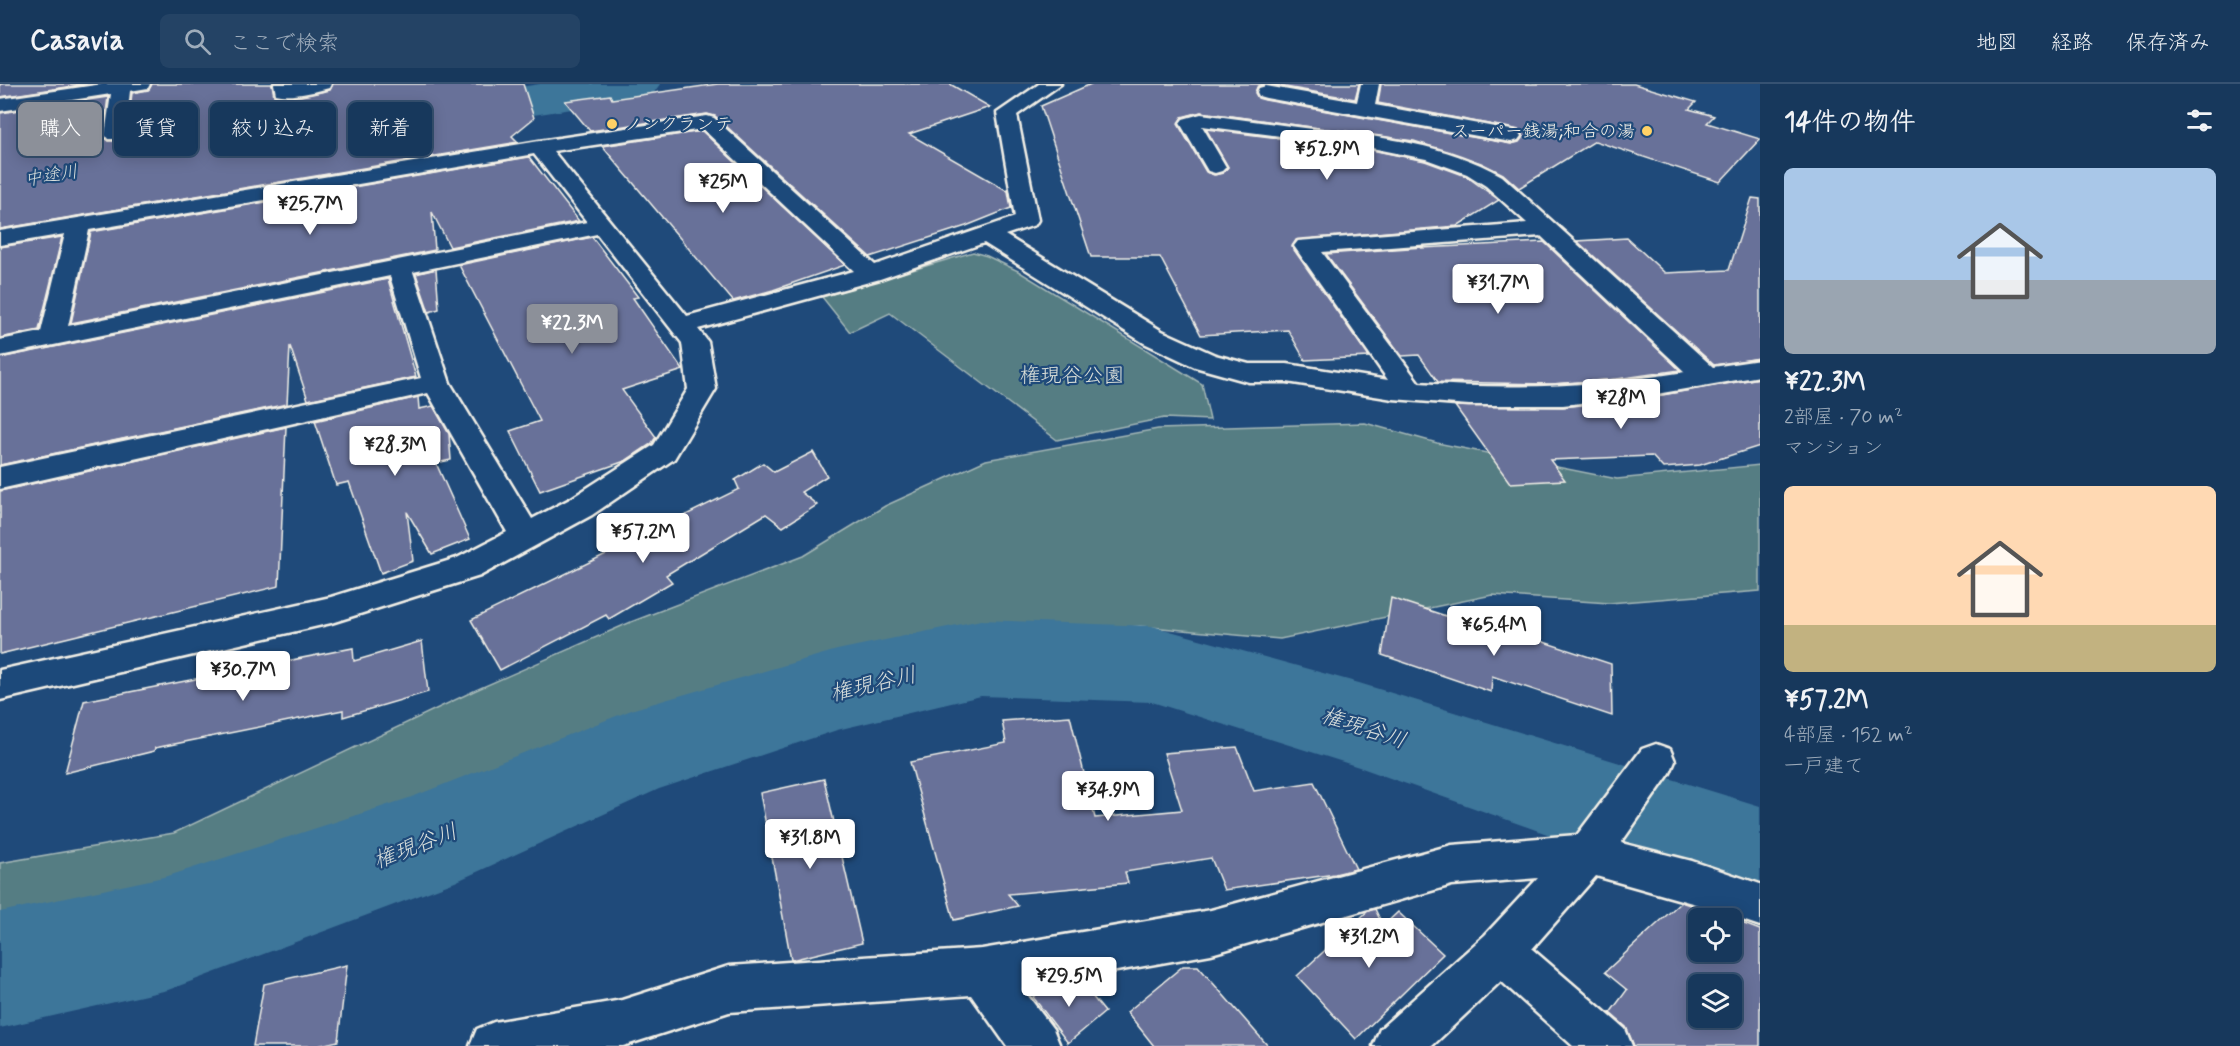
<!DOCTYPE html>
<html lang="ja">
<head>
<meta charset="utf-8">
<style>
  :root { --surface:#17385c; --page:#244365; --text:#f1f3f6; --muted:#9eacbb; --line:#365272; --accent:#8c9099 }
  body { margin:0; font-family:Mynerve,"Klee One",sans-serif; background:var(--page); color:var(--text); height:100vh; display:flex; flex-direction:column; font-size:22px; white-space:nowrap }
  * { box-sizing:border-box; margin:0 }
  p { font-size:20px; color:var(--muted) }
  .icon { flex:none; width:33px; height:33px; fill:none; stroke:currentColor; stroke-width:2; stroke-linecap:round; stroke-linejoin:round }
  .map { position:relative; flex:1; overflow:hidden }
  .side { display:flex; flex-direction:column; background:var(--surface); width:480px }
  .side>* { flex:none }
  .guide { position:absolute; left:18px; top:18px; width:570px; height:54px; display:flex; gap:12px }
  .fabs { position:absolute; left:1688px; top:824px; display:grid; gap:12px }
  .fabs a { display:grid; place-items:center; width:54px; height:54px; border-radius:9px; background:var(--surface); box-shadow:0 3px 15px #0003,0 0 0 2px var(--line); font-size:30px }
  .price { position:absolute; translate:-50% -51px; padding:0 14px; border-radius:6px; background:#fff; color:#222; font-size:20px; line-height:39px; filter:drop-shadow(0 2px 3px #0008) }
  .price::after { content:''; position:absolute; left:50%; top:36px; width:18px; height:14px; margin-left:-9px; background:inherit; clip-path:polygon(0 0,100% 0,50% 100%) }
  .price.current { background:var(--accent); color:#fff }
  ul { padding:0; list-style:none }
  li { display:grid; align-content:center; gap:12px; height:318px; padding:0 24px }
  li span { display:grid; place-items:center; height:186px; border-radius:9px; color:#555 }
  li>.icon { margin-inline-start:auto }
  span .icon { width:108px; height:108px; fill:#fffc; stroke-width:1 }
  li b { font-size:26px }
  h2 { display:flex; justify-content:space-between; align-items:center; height:72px; padding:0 24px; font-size:26px }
  .tag { padding:0 21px; border-radius:9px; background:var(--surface); box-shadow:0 3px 15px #0003,0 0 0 2px var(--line); font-size:21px; line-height:54px }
  .tag.current { background:var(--accent); color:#fff }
  header { display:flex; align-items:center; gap:36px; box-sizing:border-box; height:84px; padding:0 30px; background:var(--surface); border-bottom:2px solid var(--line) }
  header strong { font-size:28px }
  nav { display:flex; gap:33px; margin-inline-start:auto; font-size:21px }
  .search { width:420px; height:54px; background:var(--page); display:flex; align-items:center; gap:15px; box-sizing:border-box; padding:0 21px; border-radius:9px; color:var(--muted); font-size:22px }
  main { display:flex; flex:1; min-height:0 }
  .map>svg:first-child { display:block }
  .green { fill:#557d83; stroke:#a4b7b6; stroke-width:1.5 }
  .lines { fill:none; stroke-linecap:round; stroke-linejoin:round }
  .river { fill:#3e769a; fill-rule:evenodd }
  .building { fill:#687199; stroke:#f4f1e8; stroke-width:1.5; fill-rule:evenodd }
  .minor-casing { stroke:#f4f1e8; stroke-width:5 }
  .minor { fill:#1f4a7a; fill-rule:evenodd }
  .poi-dot { fill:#ffd166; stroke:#1f4a7a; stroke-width:2 }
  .labels { text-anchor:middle; stroke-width:4.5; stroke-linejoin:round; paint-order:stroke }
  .far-poi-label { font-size:18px; fill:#f4f1e8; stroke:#1f4a7a; text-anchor:start }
  .far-water-label { font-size:18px; font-style:italic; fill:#d9dfdc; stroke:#1f4a7a }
  .park-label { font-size:21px; fill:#dce0d9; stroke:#1f4a7a }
  .water-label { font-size:22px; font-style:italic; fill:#d9dfdc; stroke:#1f4a7a }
</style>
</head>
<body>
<header>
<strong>Casavia</strong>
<div class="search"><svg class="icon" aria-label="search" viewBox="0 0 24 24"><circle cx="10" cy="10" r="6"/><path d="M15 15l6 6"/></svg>ここで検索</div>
<nav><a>地図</a><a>経路</a><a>保存済み</a></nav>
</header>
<main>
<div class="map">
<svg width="1760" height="962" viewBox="0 0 1760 962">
  <rect width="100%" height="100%" fill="#1f4a7a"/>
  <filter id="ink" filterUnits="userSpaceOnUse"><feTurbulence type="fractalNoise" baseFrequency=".0167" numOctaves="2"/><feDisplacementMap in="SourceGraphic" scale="12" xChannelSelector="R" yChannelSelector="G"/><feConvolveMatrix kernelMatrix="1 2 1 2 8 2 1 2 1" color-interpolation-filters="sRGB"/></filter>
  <g filter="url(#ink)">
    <!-- green -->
    <g class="green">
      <path d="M973 168 987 172 1018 187 1202 300 1210 336 1164 334 1057 356 890 229 850 248 822 213Z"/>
      <path d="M1365 339 1437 359 1617 395 1760 381V507L1609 519 1492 511 1280 555 1140 542 980 556 610 717 508 766 375 812 257 771 0 855V779L174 749 476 606 631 538 803 472 885 422 986 376 1158 345Z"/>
    </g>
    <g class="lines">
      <!-- river -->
      <g class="river">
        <path d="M540 0H660L653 10 636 15 411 50 393 46 385 35 393 24 411 20Z"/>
        <path d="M981 536 1152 542 1359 599 1760 722V826L1359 683 1152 618 981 612 837 646 659 705 455 798 168 906 0 944V828L168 792 412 713 634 625 837 566Z"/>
      </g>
    </g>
    <!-- building -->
    <g class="building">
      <path d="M0 0H87L0 13Z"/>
      <path d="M152 0H272L274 12 289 14 330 6 333 0H523L534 34 512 52 518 58 0 145V29L108 13 103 52 108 57H122L127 51 132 9 148 6Z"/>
      <path d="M718 0H950L990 23 909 50 1008 107 1011 124 966 142 870 173 715 32 707 30 590 47 565 17 610 11 612 15Z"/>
      <path d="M1091 0H1265L1257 3 1255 9 1258 14 1265 16 1511 60 1519 58 1523 53 1519 46 1378 19 1381 0H1634L1696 18 1689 25 1714 32 1707 39 1760 55 1720 98 1595 57 1519 104 1503 90 1481 79 1414 57 1201 28 1182 33 1178 40 1206 88 1214 91 1223 89 1228 83 1206 45 1367 65 1425 77 1466 92 1499 116 1457 142 1296 156 1292 163 1369 273 1305 276 1288 246 1201 251 1160 173H1091L1041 22Z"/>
      <path d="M1268 0H1359L1355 15Z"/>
      <path d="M702 47 845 181 773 206 733 217 602 62Z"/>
      <path d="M529 73 579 137 450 163 432 128 435 166 71 239 91 148Z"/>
      <path d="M1752 114 1760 115V274L1714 281 1577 157 1627 154 1665 189 1729 186Z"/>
      <path d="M62 153 39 246 0 254V163Z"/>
      <path d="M592 153 638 213 633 214 683 286 622 306 656 353 652 359 625 377 540 407 510 347 540 337 459 181Z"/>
      <path d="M1544 158 1680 286 1617 295 1552 300 1438 298 1419 271 1402 272 1326 170 1423 163 1421 164Z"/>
      <path d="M436 185 439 225 429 228 416 190Z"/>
      <path d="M388 195 416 293 308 316 290 262 287 320 0 381V274Z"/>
      <path d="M1760 294V362L1700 381 1663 384 1652 372 1550 376 1565 396 1510 399 1455 322 1563 323 1645 314Z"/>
      <path d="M418 313 419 325 433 322 449 350 451 376 436 379 470 455 432 470 407 428 413 477 381 489 349 398 336 401 315 337Z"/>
      <path d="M286 343 279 502 0 570V407Z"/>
      <path d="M813 368 827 392 801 408 817 421 783 443 766 430 666 491 672 498 609 535 606 531 500 586 471 536 739 405 735 396 763 379 774 388Z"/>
      <path d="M1391 514 1504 551V545L1611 580 1612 632 1492 592 1491 608 1382 571Z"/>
      <path d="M422 557 428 608 343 633V626L155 664 154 667 65 689 84 617 353 564 354 577Z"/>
      <path d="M1070 632 1095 734 1182 726 1164 669 1237 663 1254 707 1314 698 1356 785 1335 790 1224 806 1211 774 1125 788 1128 799 1008 810 1018 822 954 836 910 678 1006 659 1002 637Z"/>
      <path d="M824 695 862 859 791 876 760 709Z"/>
      <path d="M1681 818 1729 834H1698V867H1731V835L1760 846V962H1634L1626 943 1610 929 1627 906 1605 888ZM1698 900H1731V933H1698Z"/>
      <path d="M1375 825 1383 842 1398 828 1443 870 1356 955 1297 892 1368 827Z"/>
      <path d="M347 881 338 957 317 962H253L264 900Z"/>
      <path d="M1183 882H1198L1268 962H1154L1127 928Z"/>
      <path d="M1079 896 1105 928 1068 959 1033 913 1047 902Z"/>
    </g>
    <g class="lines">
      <!-- minor casing -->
      <g class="minor-casing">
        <g id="minor">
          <path d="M103 0H150L148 4 130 7 125 51 122 55H108L105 51 111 10 0 27V15Z"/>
          <path d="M274 0H331L329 4C313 8 292 14 276 10Z"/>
          <path d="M1039 0H1061L1017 31 1038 136 1035 141 1005 151 1162 247 1215 271 1249 280H1287L1388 296 1294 162 1298 157 1527 139 1486 102 1467 90 1426 75 1367 63 1202 42 1226 83 1222 87 1215 89 1208 87 1180 39 1183 35 1201 30C1241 35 1280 41 1320 46 1383 53 1445 60 1502 92L1713 283 1760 276V292L1645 312 1563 321H1469L1393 315 1287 298H1249L1195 283 1144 259 984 159 880 195 698 245 708 258 716 305 674 375 592 431 480 492 331 539 0 616V586L331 513 457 474 507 448 428 309 0 405V383L421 294 390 192 0 272V256L41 248 65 150 0 161V147L539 57 707 32 714 34 875 181 1015 133 997 29ZM703 45 854 187 687 232 553 67ZM534 70 587 138 68 242 89 146ZM597 150 682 259 688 305 654 361 570 415 532 435 450 299 413 188ZM1541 152 1685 288C1593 303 1511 306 1419 299L1322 168Z"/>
          <path d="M1361 0H1379L1375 21 1511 46 1518 48 1521 52 1518 56 1511 58 1266 14 1259 12 1257 8 1259 4 1266 2 1357 18Z"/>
          <path d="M1656 660 1670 665 1675 677 1670 689 1621 759 1692 777 1760 800V842L1692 819 1596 792 1532 865 1625 945 1632 962H1573L1501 897 1432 962H1373L1380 945 1485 851 1538 794 1452 801 1211 870 1022 904 1053 945 1060 962H1007L971 911 729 928 623 962H470L477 945 494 938 622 916 729 882 982 865 1211 826 1452 761 1577 751 1642 665Z"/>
        </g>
      </g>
      <!-- minor -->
      <use href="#minor" class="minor"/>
    </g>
  </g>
  <!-- markers -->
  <g class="poi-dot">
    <circle cx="612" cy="40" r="6"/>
    <circle cx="1647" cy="47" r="6"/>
  </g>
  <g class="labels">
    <!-- far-poi labels -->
    <g class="far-poi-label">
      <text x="624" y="46">ノンクランテ</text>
      <text x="1635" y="53" text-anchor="end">スーパー銭湯;和合の湯</text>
    </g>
    <!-- far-water labels -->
    <g class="far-water-label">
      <text transform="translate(51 91) rotate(-9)" y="6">中途川</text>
    </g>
    <!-- park labels -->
    <g class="park-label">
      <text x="1072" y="298">権現谷公園</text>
    </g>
    <!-- water labels -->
    <g class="water-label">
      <text transform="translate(873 599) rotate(-13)" y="8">権現谷川</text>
      <text transform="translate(1364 643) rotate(18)" y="8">権現谷川</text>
      <text transform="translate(415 761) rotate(-21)" y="8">権現谷川</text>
    </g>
  </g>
</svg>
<div class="fabs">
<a><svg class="icon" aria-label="locate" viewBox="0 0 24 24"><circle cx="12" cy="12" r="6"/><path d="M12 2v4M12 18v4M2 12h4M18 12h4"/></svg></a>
<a><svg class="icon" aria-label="layers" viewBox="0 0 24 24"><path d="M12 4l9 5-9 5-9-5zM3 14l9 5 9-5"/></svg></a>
</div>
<b class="price" style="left:1327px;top:97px">¥52.9M</b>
<b class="price" style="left:723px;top:130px">¥25M</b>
<b class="price" style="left:310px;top:152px">¥25.7M</b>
<b class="price" style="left:1498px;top:231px">¥31.7M</b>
<b class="price current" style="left:572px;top:271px">¥22.3M</b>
<b class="price" style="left:1621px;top:346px">¥28M</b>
<b class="price" style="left:395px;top:393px">¥28.3M</b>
<b class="price" style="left:643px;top:480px">¥57.2M</b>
<b class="price" style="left:1494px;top:573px">¥65.4M</b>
<b class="price" style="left:243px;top:618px">¥30.7M</b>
<b class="price" style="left:1108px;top:738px">¥34.9M</b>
<b class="price" style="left:810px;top:786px">¥31.8M</b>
<b class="price" style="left:1369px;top:885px">¥31.2M</b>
<b class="price" style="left:1069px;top:924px">¥29.5M</b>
<div class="guide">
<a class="tag current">購入</a>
<a class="tag">賃貸</a>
<a class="tag">絞り込み</a>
<a class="tag">新着</a>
</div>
</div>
<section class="side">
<h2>14件の物件<svg class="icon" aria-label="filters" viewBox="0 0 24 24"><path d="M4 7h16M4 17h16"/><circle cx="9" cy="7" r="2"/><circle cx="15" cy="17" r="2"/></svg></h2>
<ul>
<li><span style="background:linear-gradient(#a9c7e8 60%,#9aa5b1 0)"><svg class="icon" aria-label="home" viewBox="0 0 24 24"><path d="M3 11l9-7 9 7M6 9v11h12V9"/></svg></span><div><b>¥22.3M</b><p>2部屋 · 70 m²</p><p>マンション</p></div></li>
<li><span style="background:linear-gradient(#ffd9b3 75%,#c2b280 0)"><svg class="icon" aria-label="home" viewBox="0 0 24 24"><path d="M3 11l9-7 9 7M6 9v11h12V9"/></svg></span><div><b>¥57.2M</b><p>4部屋 · 152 m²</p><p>一戸建て</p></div></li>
</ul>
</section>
</main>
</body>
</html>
